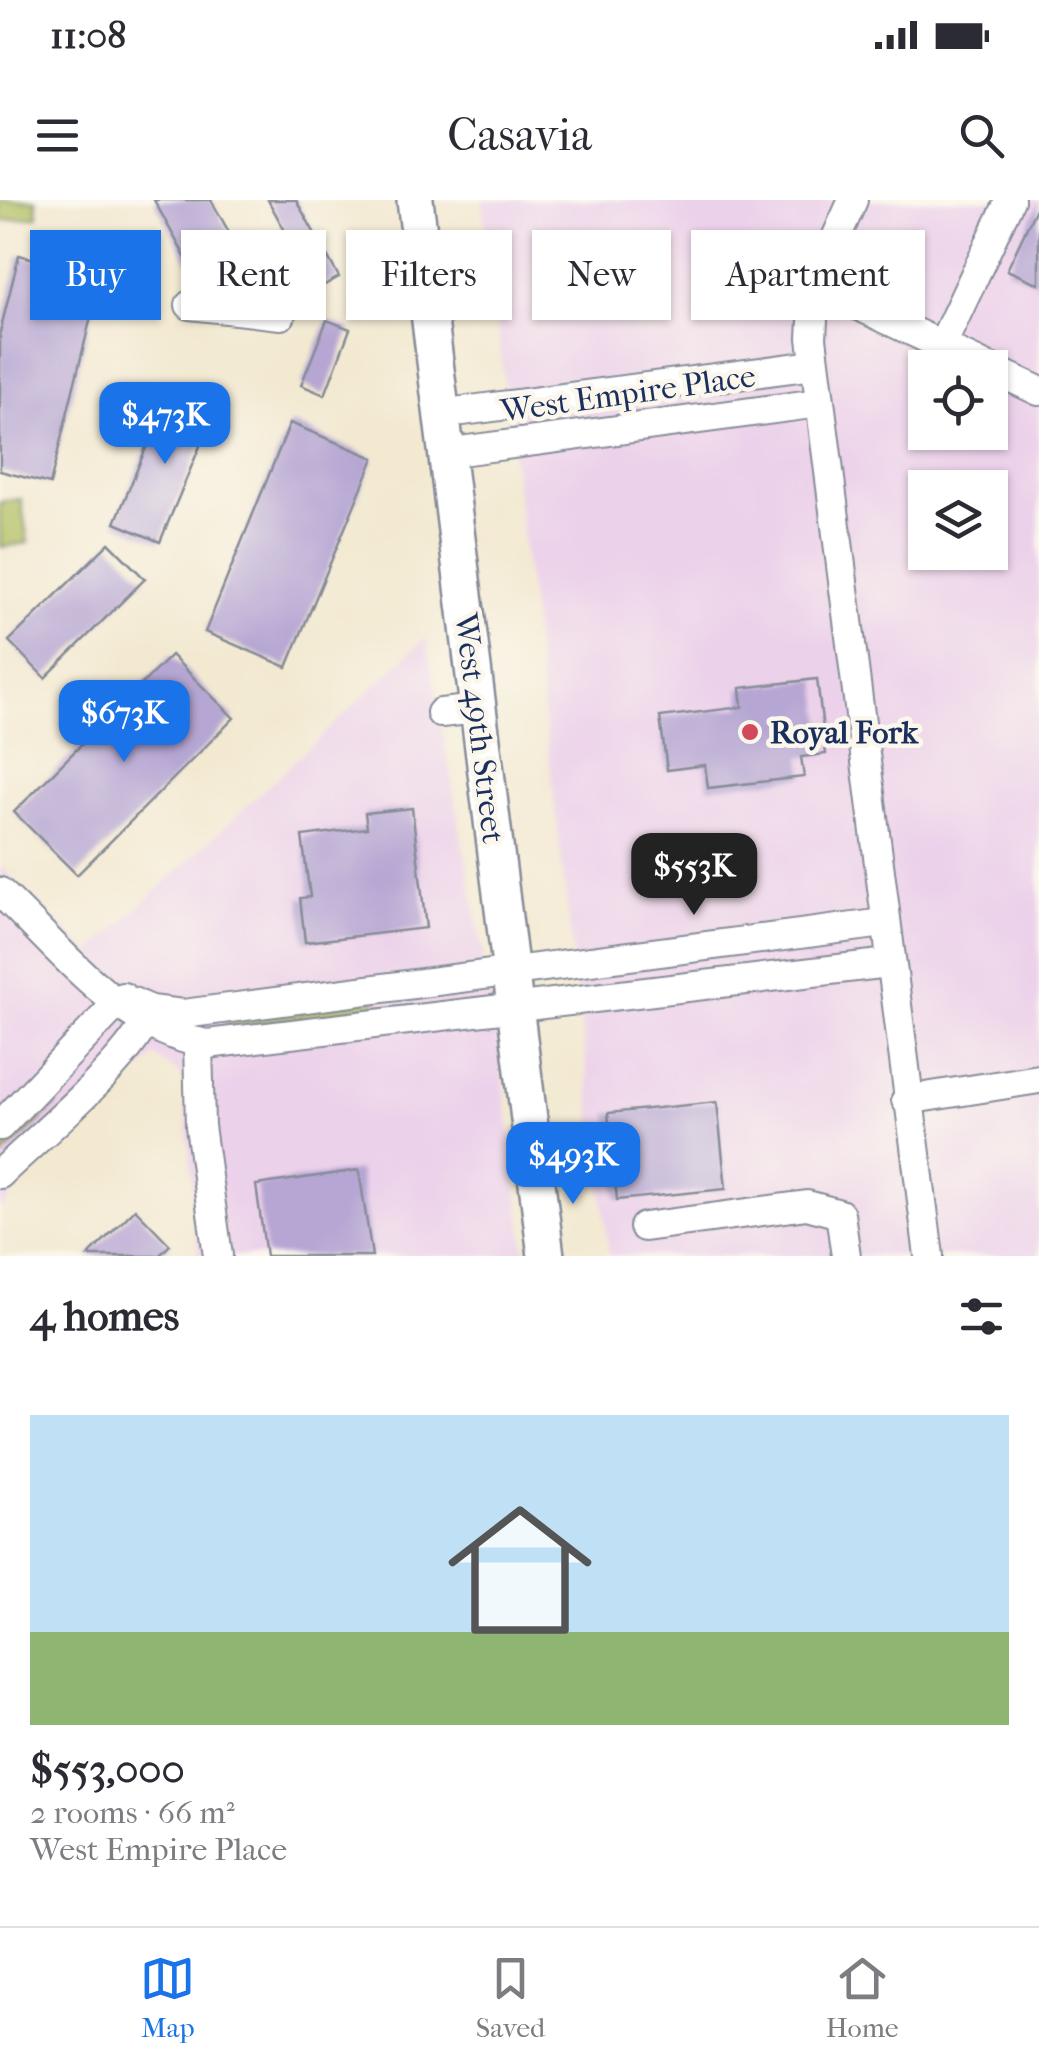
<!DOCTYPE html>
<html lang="en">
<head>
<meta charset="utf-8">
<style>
  :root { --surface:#fff; --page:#f2f2f3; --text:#2b2b33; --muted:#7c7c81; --line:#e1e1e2; --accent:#1a73e8 }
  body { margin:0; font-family:"IM FELL French Canon",serif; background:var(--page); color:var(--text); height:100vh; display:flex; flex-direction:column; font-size:38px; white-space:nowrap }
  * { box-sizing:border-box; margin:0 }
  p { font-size:32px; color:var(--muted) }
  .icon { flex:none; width:55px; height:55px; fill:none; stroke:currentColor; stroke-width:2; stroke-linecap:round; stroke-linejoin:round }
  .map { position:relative; height:1056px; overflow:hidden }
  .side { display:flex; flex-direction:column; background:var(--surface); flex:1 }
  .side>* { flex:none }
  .guide { position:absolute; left:30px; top:30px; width:980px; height:90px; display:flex; gap:20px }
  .tools { position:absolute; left:908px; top:150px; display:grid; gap:20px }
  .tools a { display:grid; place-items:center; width:100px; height:100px; border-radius:0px; background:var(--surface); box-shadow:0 2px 8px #0004; font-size:50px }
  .price { position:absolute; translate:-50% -85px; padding:0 22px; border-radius:20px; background:var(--accent); color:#fff; font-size:32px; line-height:65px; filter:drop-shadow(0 2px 5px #0008) }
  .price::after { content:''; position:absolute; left:50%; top:60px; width:30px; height:22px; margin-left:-15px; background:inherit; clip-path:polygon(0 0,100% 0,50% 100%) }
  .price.current { background:#222; color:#fff }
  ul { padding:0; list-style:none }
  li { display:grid; align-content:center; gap:20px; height:530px; padding:0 30px }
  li+li { border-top:2px solid var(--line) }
  li span { display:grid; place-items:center; height:310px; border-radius:0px; color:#555 }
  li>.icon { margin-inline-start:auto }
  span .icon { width:180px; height:180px; fill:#fffc; stroke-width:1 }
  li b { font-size:42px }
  h2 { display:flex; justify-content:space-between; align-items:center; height:120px; padding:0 30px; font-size:42px }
  .pill { padding:0 35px; border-radius:0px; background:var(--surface); box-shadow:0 2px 8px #0004; font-size:35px; line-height:90px }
  .pill.current { background:var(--accent); color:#fff }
  .status { display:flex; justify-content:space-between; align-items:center; height:70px; padding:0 50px; background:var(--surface); direction:ltr }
  .status svg { height:28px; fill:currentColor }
  header { display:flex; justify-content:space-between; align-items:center; height:130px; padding:0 30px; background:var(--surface); font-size:45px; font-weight:600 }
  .tabs { display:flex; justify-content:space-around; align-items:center; height:140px; border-top:2px solid var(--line); background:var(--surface); font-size:28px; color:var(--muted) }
  .tabs a { display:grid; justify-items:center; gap:5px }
  .tabs .current { color:var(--accent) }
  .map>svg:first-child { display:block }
  .built { fill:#ecd1ea; fill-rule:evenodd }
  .green { fill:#b2c063; stroke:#667860; stroke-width:2.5 }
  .building { fill:#b6a6d3 }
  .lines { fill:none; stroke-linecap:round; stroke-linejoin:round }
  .minor-casing { stroke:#878c98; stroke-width:32 }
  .major-casing { stroke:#878c98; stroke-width:40 }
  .minor { stroke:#fff; stroke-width:28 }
  .major { stroke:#fff; stroke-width:35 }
  .poi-dot { fill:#d1495b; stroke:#fbf7ec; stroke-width:4 }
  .labels { text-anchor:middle; stroke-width:9; stroke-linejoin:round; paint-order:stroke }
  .street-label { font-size:32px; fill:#1b2f5e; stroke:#fbf7ec }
  .poi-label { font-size:32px; font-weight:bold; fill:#1b2f5e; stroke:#fbf7ec; text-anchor:start }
</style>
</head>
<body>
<div class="status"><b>11:08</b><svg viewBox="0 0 49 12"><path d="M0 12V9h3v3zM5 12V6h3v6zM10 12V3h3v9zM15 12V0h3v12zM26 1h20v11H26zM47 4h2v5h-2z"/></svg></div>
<header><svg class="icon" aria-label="menu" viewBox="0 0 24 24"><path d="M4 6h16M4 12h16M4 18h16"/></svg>Casavia<svg class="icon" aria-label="search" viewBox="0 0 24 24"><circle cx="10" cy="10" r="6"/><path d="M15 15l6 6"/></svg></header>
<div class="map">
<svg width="1039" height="1056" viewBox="0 0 1039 1056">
  <rect width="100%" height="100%" fill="#fbf7ec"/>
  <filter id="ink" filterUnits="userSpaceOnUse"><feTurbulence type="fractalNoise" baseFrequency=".01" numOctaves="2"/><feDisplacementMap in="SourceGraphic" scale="20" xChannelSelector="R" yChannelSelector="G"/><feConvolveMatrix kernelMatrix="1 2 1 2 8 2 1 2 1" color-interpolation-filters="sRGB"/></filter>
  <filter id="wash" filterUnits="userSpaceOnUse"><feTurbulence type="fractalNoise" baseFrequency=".0048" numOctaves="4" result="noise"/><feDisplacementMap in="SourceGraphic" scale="40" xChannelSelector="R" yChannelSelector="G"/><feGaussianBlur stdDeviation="2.25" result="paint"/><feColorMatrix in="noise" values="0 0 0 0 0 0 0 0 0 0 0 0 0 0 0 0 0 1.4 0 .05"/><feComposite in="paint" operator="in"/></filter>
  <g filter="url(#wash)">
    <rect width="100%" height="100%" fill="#f3e9d1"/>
    <!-- built -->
    <g class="built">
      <path d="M482 0H1039V1056H609ZM925 168H990V232H925ZM925 288H990V352H925Z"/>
      <path d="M426 438 497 832 526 1056H198L183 877 155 856 33 971 0 1010V666L90 753Z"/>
    </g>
    <!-- green -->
    <g class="green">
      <path d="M0 0H36L37 17 0 21Z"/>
      <path d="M21 299 28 343 0 347V302Z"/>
      <path d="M375 799 378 808 372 811 227 828V822Z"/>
      <path d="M51 891 56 905 0 958V940Z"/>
    </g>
    <g id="blocks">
      <!-- building -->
      <g class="building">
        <path d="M154 0H211L249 68 205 93Z"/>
        <path d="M268 0H296L339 77 317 89Z"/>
        <path d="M1039 2V84L1007 70Z"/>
        <path d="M19 55 101 76 50 284 0 271V132Z"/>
        <path d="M327 120 350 129 325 195 301 185Z"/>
        <path d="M169 192 215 210 160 342 115 323Z"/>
        <path d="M290 223 374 258 287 467 205 432Z"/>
        <path d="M109 343 145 379 45 478 9 441Z"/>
        <path d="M171 455 234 518 77 675 14 612Z"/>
        <path d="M817 479 826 554 801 557 804 577 708 588 705 565 667 570 660 517 742 507 740 488Z"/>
        <path d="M412 608 426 728 305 742 300 698 310 697 302 636 367 628 365 613Z"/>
        <path d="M717 902 726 989 617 1000 608 913Z"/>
        <path d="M359 970 372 1056H266L256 985Z"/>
        <path d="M135 1009 170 1045 159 1056H88Z"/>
      </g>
    </g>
  </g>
  <g filter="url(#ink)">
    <use href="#blocks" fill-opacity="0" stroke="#878c98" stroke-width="2.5"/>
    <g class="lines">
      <!-- minor casing -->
      <g class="minor-casing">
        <g id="minor">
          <path d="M853 0 815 85 812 138 929 1056"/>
          <path d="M815 85 989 168"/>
          <path d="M190 105 281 115"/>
          <path d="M942 145 1010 0"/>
          <path d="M990 168 1039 191"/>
          <path d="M440 214 814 165"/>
          <path d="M445 253 819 203"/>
          <path d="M441 513 478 509"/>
          <path d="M0 692C61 749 121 830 207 844L889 763"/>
          <path d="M133 802 151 810 183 814 884 723"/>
          <path d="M198 842 200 926 218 1056"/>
          <path d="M906 900 1039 879"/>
          <path d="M0 926 123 797"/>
          <path d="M0 974C40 935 132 860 151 811"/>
          <path d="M644 1027 807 1005 840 1014 846 1056"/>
        </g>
      </g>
      <!-- major casing -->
      <g class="major-casing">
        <path id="major" d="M415 0 546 1056"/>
      </g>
      <!-- minor -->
      <use href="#minor" class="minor"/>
      <!-- major -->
      <use href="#major" class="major"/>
    </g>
  </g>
  <!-- markers -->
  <circle class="poi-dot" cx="750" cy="532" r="10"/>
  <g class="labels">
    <!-- street labels -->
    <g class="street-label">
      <text transform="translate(628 193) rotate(-8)" y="11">West Empire Place</text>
      <text transform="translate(480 528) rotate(83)" y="11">West 49th Street</text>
    </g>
    <!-- poi labels -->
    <g class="poi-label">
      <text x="770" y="543">Royal Fork</text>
    </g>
  </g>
</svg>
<div class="tools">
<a><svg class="icon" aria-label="locate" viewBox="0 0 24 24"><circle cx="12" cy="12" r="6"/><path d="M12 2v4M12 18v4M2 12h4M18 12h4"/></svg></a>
<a><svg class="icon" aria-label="layers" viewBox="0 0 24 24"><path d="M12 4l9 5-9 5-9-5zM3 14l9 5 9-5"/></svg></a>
</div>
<b class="price" style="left:165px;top:267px">$473K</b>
<b class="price" style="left:124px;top:565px">$673K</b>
<b class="price current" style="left:694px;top:718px">$553K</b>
<b class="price" style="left:573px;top:1007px">$493K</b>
<div class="guide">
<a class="pill current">Buy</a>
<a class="pill">Rent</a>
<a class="pill">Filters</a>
<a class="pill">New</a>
<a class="pill">Apartment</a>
</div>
</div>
<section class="side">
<h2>4 homes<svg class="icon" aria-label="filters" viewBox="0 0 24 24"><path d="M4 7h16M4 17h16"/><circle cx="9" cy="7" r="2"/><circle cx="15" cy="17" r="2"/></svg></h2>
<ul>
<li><span style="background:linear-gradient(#bfe0f5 70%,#8fb573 0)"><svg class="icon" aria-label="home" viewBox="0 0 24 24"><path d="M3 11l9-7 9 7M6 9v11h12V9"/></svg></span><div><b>$553,000</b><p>2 rooms · 66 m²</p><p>West Empire Place</p></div></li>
</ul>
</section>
<nav class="tabs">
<a class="current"><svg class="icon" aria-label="map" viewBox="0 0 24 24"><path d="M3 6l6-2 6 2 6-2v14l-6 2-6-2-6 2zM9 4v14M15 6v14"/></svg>Map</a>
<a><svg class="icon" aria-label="saved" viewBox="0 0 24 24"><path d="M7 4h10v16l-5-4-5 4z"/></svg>Saved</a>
<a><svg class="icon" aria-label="home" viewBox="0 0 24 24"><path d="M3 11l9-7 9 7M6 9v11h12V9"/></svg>Home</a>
</nav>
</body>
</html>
